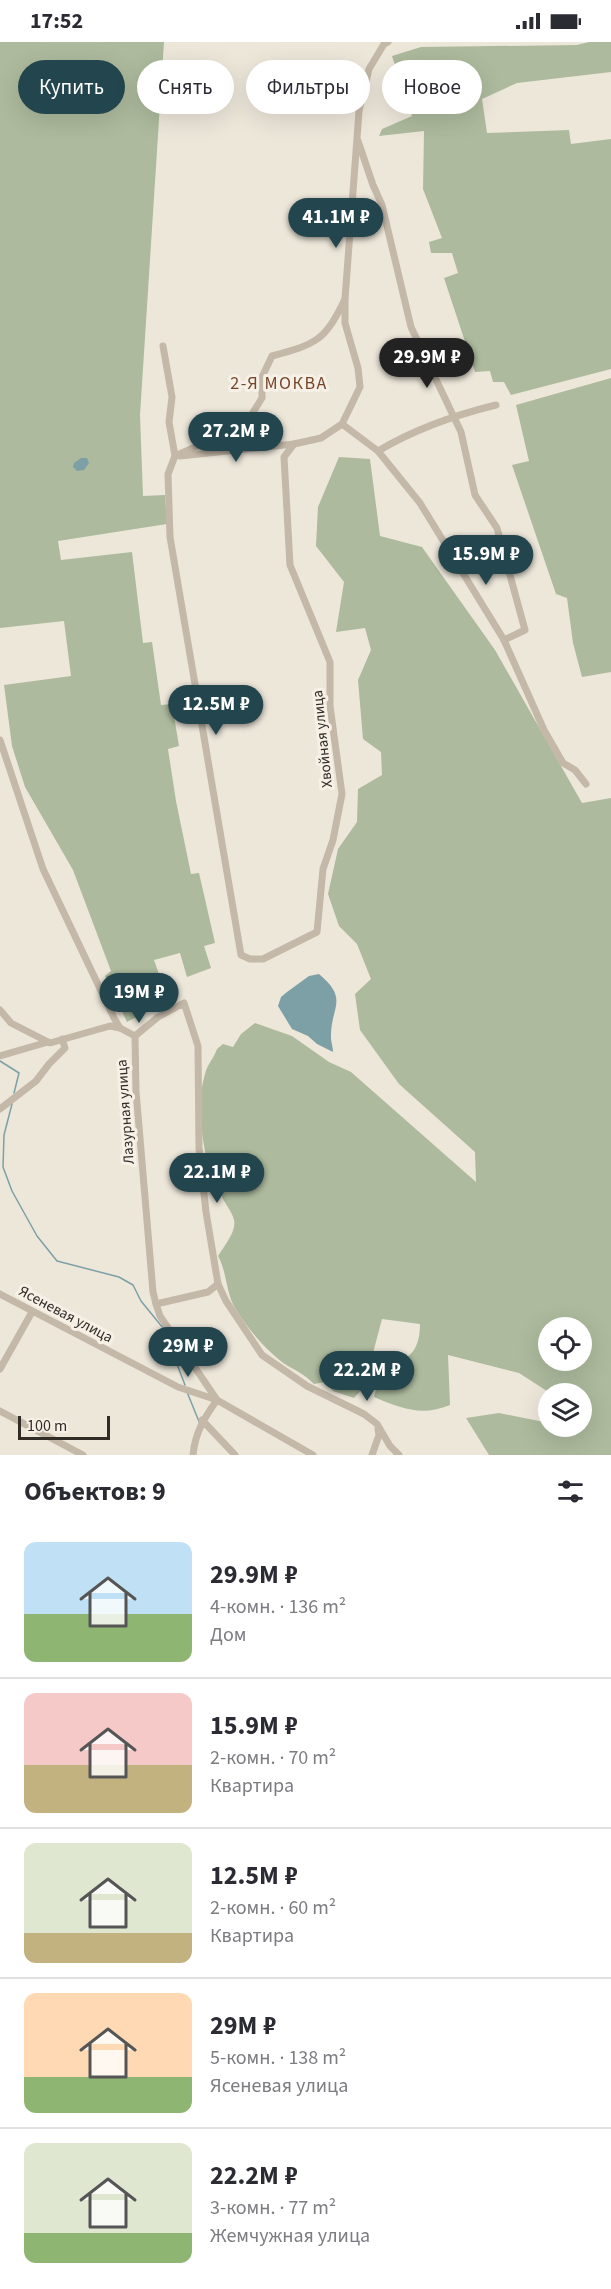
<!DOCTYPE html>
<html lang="ru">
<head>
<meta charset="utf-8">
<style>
  :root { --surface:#fff; --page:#f2f2f3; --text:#2b2b33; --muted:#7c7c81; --line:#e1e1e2; --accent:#23454d }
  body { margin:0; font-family:"Source Sans 3",sans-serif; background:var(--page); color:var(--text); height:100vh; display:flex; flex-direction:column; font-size:22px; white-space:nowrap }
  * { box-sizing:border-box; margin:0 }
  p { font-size:20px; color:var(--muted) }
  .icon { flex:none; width:33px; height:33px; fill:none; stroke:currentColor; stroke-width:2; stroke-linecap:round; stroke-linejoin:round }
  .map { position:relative; height:1413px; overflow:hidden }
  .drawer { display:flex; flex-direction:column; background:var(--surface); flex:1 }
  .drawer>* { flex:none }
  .hud { position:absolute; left:18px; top:18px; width:576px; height:54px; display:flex; gap:12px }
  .buttons { position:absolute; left:538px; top:1275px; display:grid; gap:12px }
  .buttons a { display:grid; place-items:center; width:54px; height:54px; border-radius:50%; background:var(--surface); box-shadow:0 6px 24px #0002; font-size:30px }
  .scale { position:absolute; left:18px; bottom:15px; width:92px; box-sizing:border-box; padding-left:6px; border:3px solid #322c27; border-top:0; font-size:16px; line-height:21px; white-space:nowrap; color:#322c27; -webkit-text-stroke:4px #f6f0e6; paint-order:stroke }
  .price { position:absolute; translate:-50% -51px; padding:0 14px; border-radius:21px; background:var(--accent); color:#fff; font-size:20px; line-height:39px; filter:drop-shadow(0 2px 3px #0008) }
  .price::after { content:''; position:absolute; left:50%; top:36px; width:18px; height:14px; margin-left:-9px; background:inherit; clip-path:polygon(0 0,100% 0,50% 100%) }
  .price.selected { background:#222; color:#fff }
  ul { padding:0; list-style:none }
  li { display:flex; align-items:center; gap:18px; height:150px; padding:0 24px }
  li+li { border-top:2px solid var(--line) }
  li span { display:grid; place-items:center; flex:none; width:168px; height:120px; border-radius:12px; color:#555 }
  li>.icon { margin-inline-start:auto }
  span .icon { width:72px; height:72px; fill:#fffc; stroke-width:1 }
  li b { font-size:26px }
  h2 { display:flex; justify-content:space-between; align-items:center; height:72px; padding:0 24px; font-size:26px }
  .chip { padding:0 21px; border-radius:27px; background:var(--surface); box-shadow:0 6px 24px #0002; font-size:21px; line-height:54px }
  .chip.selected { background:var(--accent); color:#fff }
  .status { display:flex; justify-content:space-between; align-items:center; height:42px; padding:0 30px; background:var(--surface); direction:ltr }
  .status svg { height:16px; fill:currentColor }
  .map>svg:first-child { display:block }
  .green { fill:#adba9d; fill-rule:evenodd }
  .water { fill:#7da0a6 }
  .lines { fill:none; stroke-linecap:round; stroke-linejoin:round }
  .stream { stroke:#7da0a6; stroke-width:1.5 }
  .minor { stroke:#c4b8a8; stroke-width:7 }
  .labels { text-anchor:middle; stroke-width:6; stroke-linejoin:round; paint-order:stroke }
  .street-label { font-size:15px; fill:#322c27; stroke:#f6f0e6 }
  .quarter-label { font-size:18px; letter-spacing:1.5px; fill:#75462b; stroke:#f6f0e6 }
</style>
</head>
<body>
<div class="status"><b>17:52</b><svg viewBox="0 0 49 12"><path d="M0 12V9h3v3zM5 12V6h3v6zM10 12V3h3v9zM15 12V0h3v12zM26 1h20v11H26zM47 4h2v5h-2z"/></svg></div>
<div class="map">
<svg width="611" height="1413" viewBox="0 0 611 1413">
  <rect width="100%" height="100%" fill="#ede7da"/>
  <!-- green -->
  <g class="green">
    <path d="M0 0H164L140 373 143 454 165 453 167 482 58 499 61 518 132 510 143 601 152 600 161 663 172 662 179 704 168 707 176 759 191 832 199 831 215 901 204 904 211 926 187 935 180 911 154 918 168 958 127 980 105 934 111 929 73 828 25 745 12 704 4 643 71 634 64 579 0 586Z"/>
    <path d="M589 0H611V30L517 41 482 57 487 91 569 88 571 102 611 97V327L511 353 504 340H493L490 329 475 330 444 236 458 231 452 211H431L429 200 442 196 423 147 424 89 379 94 382 87 412 74 392 14 421 5 577 3Z"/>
    <path d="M611 336V630L582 635 573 601 567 556 556 552 512 423 529 419 516 363Z"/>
    <path d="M274 380 281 398 250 400 248 393Z"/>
    <path d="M339 415 370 417 380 494 422 505 495 608 582 761 611 756V1413H489L466 1376 499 1371 549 1381V1384H582V1352L550 1351 519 1331 448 1313 450 1363C422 1375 400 1366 374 1355L381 1330C406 1317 420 1313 420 1282L382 1277 364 1345 354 1356 333 1349 325 1340 314 1342C305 1333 299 1330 288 1324 267 1310 248 1287 235 1266 226 1251 227 1230 218 1214 224 1204 237 1189 234 1178 232 1168 223 1161 221 1151L232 1141 211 1136C203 1102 195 1066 205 1032 207 1023 214 1016 217 1007L223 1002 233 1005 241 992 255 981 292 994 329 1020 351 1030 476 1140 475 1110 399 1042 360 988 355 952 371 937 357 902 339 884 328 852 338 807 357 780 358 747 382 733 381 710 363 697 358 638 371 608 365 586 336 590 344 540 316 504 318 465ZM549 1286H582V1318H549Z"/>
  </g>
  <!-- water -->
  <g class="water">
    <path d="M81 416H87L89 421 84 428 77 429 73 425 74 421Z"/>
    <path d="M319 932C350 958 330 965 331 996 331 1000 333 1005 333 1010L317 1002 308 994 292 987 278 964 281 955 287 950 309 934Z"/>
  </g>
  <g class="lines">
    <!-- stream -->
    <g class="stream">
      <path d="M0 1019 19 1031 14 1051"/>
      <path d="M12 1062 4 1093 3 1125 12 1149 37 1194 57 1219 119 1235 133 1243 141 1259 163 1286 185 1343"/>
      <path d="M187 1350 200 1382"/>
    </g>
    <!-- minor -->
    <g class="minor">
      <path d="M358 99 373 143 382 163 411 285 461 390 475 453 497 486 525 588 504 598"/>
      <path d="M163 304 172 355 169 380 175 414"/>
      <path d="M342 382 378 409 420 461 504 598 544 688 563 721 575 728 586 742"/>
      <path d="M294 402 284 415 290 523 330 620V664L342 752 333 798 323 827 317 890 263 917H250L241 913 170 495 168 432 175 414 245 383 262 356V335L272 314C316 302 325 299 345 257"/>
      <path d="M378 409C415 387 455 373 496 363"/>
      <path d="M180 414 294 402 321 396 342 382 360 345 358 326 345 281V257L359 69 369 27 384 2 388 0"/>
      <path d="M0 698 43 827 114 976 120 986 135 994 136 1049 153 1250 156 1262 208 1250 218 1242"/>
      <path d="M0 968 11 981 50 1001 110 984 120 986"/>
      <path d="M135 994 158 975 184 961 198 1004 199 1106 206 1170 218 1242 226 1259 262 1313 307 1344 364 1372 377 1382 390 1404 399 1413"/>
      <path d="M0 1014 48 1000"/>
      <path d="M0 1067 36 1039 49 1022 65 1006 62 997"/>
      <path d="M0 1252 178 1345 217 1358 313 1413"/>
      <path d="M156 1262 160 1274 217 1358C204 1376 195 1391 193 1413"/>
      <path d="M0 1327 32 1270"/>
      <path d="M0 1369 83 1413"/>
      <path d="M202 1378 235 1413"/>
      <path d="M372 1413 379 1393 378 1387"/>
    </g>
  </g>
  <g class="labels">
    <!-- street labels -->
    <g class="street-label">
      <text transform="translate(322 697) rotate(-96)" y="5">Хвойная улица</text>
      <text transform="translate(125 1070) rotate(-94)" y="5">Лазурная улица</text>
      <text transform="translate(66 1272) rotate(28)" y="5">Ясеневая улица</text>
    </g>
    <!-- quarter labels -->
    <g class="quarter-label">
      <text x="279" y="347">2-Я МОКВА</text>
    </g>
  </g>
</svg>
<div class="buttons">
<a><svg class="icon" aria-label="locate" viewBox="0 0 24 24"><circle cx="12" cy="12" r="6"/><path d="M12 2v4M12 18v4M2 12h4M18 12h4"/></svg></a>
<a><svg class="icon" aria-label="layers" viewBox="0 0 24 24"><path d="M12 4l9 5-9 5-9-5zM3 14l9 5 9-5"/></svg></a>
</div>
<div class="scale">100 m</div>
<b class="price" style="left:336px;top:207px">41.1M ₽</b>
<b class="price selected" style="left:427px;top:347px">29.9M ₽</b>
<b class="price" style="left:236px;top:421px">27.2M ₽</b>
<b class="price" style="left:486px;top:544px">15.9M ₽</b>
<b class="price" style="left:216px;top:694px">12.5M ₽</b>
<b class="price" style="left:139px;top:982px">19M ₽</b>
<b class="price" style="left:217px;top:1162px">22.1M ₽</b>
<b class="price" style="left:188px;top:1336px">29M ₽</b>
<b class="price" style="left:367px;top:1360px">22.2M ₽</b>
<div class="hud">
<a class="chip selected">Купить</a>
<a class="chip">Снять</a>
<a class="chip">Фильтры</a>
<a class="chip">Новое</a>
</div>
</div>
<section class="drawer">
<h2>Объектов: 9<svg class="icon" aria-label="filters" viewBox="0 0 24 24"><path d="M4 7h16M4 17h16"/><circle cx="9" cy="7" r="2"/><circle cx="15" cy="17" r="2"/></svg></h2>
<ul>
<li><span style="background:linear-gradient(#bfe0f5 60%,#8fb573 0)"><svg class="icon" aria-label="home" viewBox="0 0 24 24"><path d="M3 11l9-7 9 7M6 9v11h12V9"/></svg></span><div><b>29.9M ₽</b><p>4-комн. · 136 m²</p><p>Дом</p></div></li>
<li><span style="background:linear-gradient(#f6c9c9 60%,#c2b280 0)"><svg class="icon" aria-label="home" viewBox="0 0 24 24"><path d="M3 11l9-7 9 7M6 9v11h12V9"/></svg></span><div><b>15.9M ₽</b><p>2-комн. · 70 m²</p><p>Квартира</p></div></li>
<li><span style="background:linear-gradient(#dfe7d0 75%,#c2b280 0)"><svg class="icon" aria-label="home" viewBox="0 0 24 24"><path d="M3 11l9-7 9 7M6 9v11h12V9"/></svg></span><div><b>12.5M ₽</b><p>2-комн. · 60 m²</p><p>Квартира</p></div></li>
<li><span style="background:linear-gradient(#ffd9b3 70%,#8fb573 0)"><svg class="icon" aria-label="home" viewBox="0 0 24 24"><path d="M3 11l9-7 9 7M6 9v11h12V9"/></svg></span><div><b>29M ₽</b><p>5-комн. · 138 m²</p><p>Ясеневая улица</p></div></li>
<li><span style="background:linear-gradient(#dfe7d0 75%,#8fb573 0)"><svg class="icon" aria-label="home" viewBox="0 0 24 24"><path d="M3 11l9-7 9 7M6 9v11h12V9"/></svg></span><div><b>22.2M ₽</b><p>3-комн. · 77 m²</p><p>Жемчужная улица</p></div></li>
</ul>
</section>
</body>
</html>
